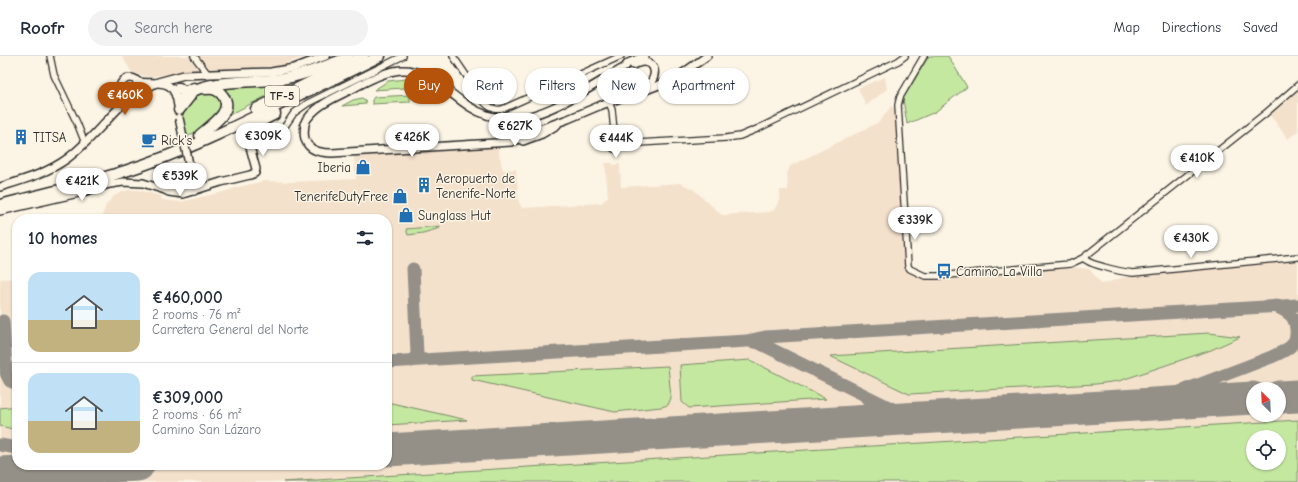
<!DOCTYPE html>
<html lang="en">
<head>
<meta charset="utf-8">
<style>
  :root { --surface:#fff; --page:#f2f2f3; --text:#1f2937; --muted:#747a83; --line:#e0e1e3; --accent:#b45309 }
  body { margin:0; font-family:"Comic Neue",sans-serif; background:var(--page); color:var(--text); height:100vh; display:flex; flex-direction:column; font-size:15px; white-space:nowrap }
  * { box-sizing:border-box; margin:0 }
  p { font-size:13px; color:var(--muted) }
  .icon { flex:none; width:22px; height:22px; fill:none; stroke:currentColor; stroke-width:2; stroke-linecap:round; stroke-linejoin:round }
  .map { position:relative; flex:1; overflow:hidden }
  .side { position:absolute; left:12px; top:158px; width:380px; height:256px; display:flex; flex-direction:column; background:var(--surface); border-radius:16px; box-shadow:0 1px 3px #0004 }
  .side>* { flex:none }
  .hud { position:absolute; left:404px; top:12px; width:380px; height:36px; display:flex; gap:8px }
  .needle { width:26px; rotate:336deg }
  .controls { position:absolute; left:1246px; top:326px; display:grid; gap:8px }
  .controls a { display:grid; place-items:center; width:40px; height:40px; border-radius:50%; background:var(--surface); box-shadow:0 1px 3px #0004; font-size:20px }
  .price { position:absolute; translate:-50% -34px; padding:0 9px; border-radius:14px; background:#fff; color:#222; font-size:13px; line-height:26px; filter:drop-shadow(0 1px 2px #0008) }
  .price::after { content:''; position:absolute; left:50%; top:24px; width:12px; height:9px; margin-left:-6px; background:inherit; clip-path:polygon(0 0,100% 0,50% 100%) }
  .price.current { background:var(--accent); color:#fff }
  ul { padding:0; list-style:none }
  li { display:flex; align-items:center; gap:12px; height:100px; padding:0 16px }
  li+li { border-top:1px solid var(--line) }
  li span { display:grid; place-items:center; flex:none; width:112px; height:80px; border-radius:12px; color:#555 }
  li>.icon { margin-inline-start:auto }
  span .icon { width:48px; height:48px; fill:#fffc; stroke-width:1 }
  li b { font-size:17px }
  h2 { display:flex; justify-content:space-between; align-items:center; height:48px; padding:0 16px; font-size:17px }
  .chip { padding:0 14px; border-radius:18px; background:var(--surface); box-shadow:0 1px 3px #0004; font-size:14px; line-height:36px }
  .chip.current { background:var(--accent); color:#fff }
  header { display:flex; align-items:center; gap:24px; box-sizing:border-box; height:56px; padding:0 20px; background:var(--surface); border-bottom:1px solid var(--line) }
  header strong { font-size:19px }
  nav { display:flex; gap:22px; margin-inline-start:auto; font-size:14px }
  .search { width:280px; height:36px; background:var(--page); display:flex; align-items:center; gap:10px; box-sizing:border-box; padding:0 14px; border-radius:22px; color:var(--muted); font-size:15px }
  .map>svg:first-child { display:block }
  .built { fill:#f4e1cc; fill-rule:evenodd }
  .green { fill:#c5e8a1; stroke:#788a66; fill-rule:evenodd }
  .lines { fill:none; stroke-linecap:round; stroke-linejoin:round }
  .taxiway { stroke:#949088; stroke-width:13 }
  .runway { stroke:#949088; stroke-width:33 }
  .minor-casing { stroke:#2b2b2b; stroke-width:8 }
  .secondary-casing { stroke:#2b2b2b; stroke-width:10 }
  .motorway-casing { stroke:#2b2b2b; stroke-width:13 }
  .minor { stroke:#fcf5e5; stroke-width:5.5 }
  .secondary { stroke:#fcf5e5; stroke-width:7 }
  .motorway { stroke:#fcf5e5; stroke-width:10 }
  .secondary-bridge-casing { stroke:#2b2b2b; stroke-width:10; stroke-linecap:butt }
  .secondary-bridge { stroke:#fcf5e5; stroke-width:7 }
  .labels { text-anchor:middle; stroke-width:3; stroke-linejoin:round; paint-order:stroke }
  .shield { fill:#fcf5e5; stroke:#6a6863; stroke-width:1 }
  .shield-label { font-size:12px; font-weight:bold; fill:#2b2b2b }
  .poi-label { font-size:13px; fill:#2b2b2b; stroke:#fcf5e5; text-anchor:start }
</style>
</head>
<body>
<header>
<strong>Roofr</strong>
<div class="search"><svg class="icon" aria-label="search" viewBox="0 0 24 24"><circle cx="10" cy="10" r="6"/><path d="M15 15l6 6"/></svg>Search here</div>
<nav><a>Map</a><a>Directions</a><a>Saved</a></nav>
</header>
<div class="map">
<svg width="1298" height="426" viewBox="0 0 1298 426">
  <rect width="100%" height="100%" fill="#fcf5e5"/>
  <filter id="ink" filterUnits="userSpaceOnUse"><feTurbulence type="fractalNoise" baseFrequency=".025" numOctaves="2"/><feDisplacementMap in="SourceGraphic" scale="8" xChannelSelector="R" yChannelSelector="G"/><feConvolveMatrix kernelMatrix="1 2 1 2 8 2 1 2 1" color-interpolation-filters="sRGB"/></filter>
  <g filter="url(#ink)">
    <!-- built -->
    <g class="built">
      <path d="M122 0H307L278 10 185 16 149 21 132 17Z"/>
      <path d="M885 21 887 33 866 50 858 32Z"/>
      <path d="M1298 34V75L1288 83 1269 58Z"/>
      <path d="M891 50 895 53 904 211 907 216 925 223 1072 211 1089 213 1102 228 1131 219 1298 205V426H0V223L17 222V409H387V163H101L106 149 114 140 122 136 129 134H138L161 140 162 144 180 146 223 136 238 131 264 125 290 126 356 123 353 94 496 85 503 114 516 113 519 146 522 152 601 147 608 141 605 107H613V109L620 108 621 131 680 127 693 133 722 159 769 156 774 154 779 145 780 134H788L787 118 790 110 877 67 881 64ZM1253 333H1279V359H1253ZM1253 381H1279V407H1253Z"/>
    </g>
    <!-- green -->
    <g class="green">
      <path d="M929 0H948L967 31 935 56 907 68 903 43Z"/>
      <path d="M300 22 290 28 225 61 218 32Z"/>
      <path d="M415 22 427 26 438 34 419 31 374 34 388 25Z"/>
      <path d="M207 36 215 38 221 44C222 63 200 72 186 82L182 64 184 54 194 40Z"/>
      <path d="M415 38 430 40 437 44 416 45Z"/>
      <path d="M410 39V46L372 48V44L374 41Z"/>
      <path d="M362 42 365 44 366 48 342 50 353 44Z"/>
      <path d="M440 170V172L423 177 408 179 406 173Z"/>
      <path d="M1209 277 1240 281 1211 294 1119 325 1096 328 909 338 830 300Z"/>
      <path d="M750 304 826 343 689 352 682 346 680 309Z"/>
      <path d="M668 310 671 342 668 349 661 351 615 356 472 324V320Z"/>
      <path d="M387 346 467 364 387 369Z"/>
      <path d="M17 350V374L0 370V352Z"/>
      <path d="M1298 364V426H283ZM1253 381H1279V407H1253Z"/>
    </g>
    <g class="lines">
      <!-- taxiway -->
      <g class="taxiway">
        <path d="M3 265 6 317 10 325 17 328"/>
        <path d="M749 285 759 287 897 355 926 361H942"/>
        <path d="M412 305 416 300 417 298 413 213"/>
        <path d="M387 306 747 285 765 281 1298 249"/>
        <path d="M1145 349C1179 336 1214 323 1248 310 1260 305 1275 301 1287 293 1298 287 1298 272 1293 262 1289 256 1282 253 1275 250"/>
        <path d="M860 366C873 362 880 350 866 341"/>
        <path d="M0 389 17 392"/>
        <path d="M113 409 121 410"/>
      </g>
      <!-- runway -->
      <g class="runway">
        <path d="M1279 341 1298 340"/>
        <path d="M387 394 1253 342"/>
        <path d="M0 417 138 409"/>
      </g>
      <!-- minor casing -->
      <g class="minor-casing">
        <g id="minor">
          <path d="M50 0 54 19 77 67 85 87"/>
          <path d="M194 0 207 17"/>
          <path d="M453 0 485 47C491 53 498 55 505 52L621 0"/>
          <path d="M924 0 900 41 898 49 908 210 910 213 925 220H938L1070 208 1083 202 1266 57 1298 29"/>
          <path d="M609 46 612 54 615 85"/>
          <circle cx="616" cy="89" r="4.5"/>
          <path d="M620 88 726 82 740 80 757 73 898 5 905 0"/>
          <path d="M251 93 254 87 283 73 294 57 308 47 403 0"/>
          <path d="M1083 202C1090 208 1095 208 1104 211 1114 214 1122 216 1133 217L1298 201"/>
        </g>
      </g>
      <!-- secondary casing -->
      <g class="secondary-casing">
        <g id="secondary">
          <path d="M633 9C636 8 639 6 643 6 658 6 658 25 644 31"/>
          <circle cx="130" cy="32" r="10"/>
          <path d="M137 26C160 29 174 20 178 50"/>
          <path d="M140 36 158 26 184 19 271 16 294 12 326 0"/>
          <path d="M306 64C300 87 309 97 332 97L511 86 525 81 534 75 568 63 599 50 628 39 638 37 664 27 683 17 707 0"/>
          <path d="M304 68C314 50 332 43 350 34 364 27 378 18 394 15 425 8 446 36 470 51 481 58 494 62 507 63 545 64 593 29 625 11L628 7 645 0"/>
          <path d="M523 85 542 78 557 69"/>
          <path d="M0 131C23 124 48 117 68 102 91 85 108 61 129 42"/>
          <path d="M192 135 186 134 183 130 184 123 188 120 195 121 198 124V130L194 135"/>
          <path d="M0 155 83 136 110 128 123 126 143 127 165 134 169 136 183 138 221 126 250 119 255 117 256 113 250 91 249 80"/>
        </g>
      </g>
      <!-- motorway casing -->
      <g class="motorway-casing">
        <g id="motorway">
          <path d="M179 32 184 36 194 32"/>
          <path d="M181 44C184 41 187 38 191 36 214 23 255 27 281 23 304 20 326 9 348 2"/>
          <path d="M256 53 363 0"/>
          <path d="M179 54 190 40"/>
          <path d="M200 79C210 70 235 55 223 40 219 34 213 32 206 33"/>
          <path d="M249 80C250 69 266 63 275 58"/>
          <path d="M0 149C49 137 98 125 146 108 199 89 250 63 301 38 328 26 354 13 380 0"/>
        </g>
      </g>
      <!-- minor -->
      <use href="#minor" class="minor"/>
      <!-- secondary -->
      <use href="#secondary" class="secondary"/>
      <!-- motorway -->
      <use href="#motorway" class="motorway"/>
      <!-- secondary-bridge casing -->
      <g class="secondary-bridge-casing">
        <path id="secondary-bridge" d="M179 62 189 108"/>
      </g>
      <!-- secondary-bridge -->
      <use href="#secondary-bridge" class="secondary-bridge"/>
    </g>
  </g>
  <!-- icons -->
  <defs>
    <g id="building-bare" transform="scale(1.2)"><path d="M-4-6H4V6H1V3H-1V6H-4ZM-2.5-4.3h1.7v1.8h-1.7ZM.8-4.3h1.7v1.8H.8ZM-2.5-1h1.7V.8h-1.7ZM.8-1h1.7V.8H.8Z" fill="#1f6fb2" stroke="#fcf5e5" stroke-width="2.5" paint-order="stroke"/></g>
    <g id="cafe-bare" transform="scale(1.2)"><path d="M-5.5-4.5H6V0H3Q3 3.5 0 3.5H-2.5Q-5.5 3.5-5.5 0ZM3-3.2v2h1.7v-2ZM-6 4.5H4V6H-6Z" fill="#1f6fb2" stroke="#fcf5e5" stroke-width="2.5" paint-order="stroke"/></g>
    <g id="shop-bare" transform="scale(1.2)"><path d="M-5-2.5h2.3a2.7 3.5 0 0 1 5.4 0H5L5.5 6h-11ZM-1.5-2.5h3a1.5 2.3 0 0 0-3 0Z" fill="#1f6fb2" stroke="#fcf5e5" stroke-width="2.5" paint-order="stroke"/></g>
    <g id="bus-bare" transform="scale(1.2)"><path d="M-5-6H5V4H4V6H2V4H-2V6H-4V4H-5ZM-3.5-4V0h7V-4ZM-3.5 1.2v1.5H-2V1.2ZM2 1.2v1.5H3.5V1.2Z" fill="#1f6fb2" stroke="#fcf5e5" stroke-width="2.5" paint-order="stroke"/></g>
  </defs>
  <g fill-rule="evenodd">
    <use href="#building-bare" x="21" y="81"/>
    <use href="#cafe-bare" x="149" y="84"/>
    <use href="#shop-bare" x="363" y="111"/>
    <use href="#building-bare" x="424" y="129"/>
    <use href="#shop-bare" x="400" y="140"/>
    <use href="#shop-bare" x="406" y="159"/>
    <use href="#bus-bare" x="944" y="215"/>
  </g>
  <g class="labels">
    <!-- shield labels -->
    <rect class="shield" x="265" y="30" width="34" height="20" rx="3"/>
    <g class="shield-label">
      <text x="282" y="44">TF-5</text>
    </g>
    <!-- poi labels -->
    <g class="poi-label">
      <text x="33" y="86">TITSA</text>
      <text x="161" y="89">Rick's</text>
      <text x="351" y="116" text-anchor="end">Iberia</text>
      <text x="436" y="127">Aeropuerto de<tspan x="436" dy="15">Tenerife-Norte</tspan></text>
      <text x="388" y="145" text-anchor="end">TenerifeDutyFree</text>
      <text x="418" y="164">Sunglass Hut</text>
      <text x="956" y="220">Camino La Villa</text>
    </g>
  </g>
</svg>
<div class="controls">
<a><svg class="needle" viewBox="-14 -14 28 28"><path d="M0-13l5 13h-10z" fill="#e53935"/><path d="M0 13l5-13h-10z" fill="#747a83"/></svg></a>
<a><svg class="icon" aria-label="locate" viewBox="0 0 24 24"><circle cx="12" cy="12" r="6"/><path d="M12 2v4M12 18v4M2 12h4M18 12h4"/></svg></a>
</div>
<b class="price current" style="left:125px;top:60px">€460K</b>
<b class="price" style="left:515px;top:91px">€627K</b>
<b class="price" style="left:263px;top:101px">€309K</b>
<b class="price" style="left:412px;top:102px">€426K</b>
<b class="price" style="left:616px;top:103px">€444K</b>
<b class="price" style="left:1197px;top:123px">€410K</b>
<b class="price" style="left:180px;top:141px">€539K</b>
<b class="price" style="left:82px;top:146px">€421K</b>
<b class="price" style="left:915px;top:185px">€339K</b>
<b class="price" style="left:1191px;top:203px">€430K</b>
<div class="hud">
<a class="chip current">Buy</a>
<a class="chip">Rent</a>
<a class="chip">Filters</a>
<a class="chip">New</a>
<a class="chip">Apartment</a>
</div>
<section class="side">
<h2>10 homes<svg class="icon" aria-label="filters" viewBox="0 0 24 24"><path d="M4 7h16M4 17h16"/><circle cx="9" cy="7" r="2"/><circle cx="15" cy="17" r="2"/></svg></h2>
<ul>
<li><span style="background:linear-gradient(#bfe0f5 60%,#c2b280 0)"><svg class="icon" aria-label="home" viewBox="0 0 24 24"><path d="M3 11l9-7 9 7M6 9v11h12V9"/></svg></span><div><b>€460,000</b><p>2 rooms · 76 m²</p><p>Carretera General del Norte</p></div></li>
<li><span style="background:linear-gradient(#bfe0f5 60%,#c2b280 0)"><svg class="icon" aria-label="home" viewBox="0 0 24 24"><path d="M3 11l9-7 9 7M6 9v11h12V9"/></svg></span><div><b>€309,000</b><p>2 rooms · 66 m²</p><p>Camino San Lázaro</p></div></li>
</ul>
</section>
</div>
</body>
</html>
